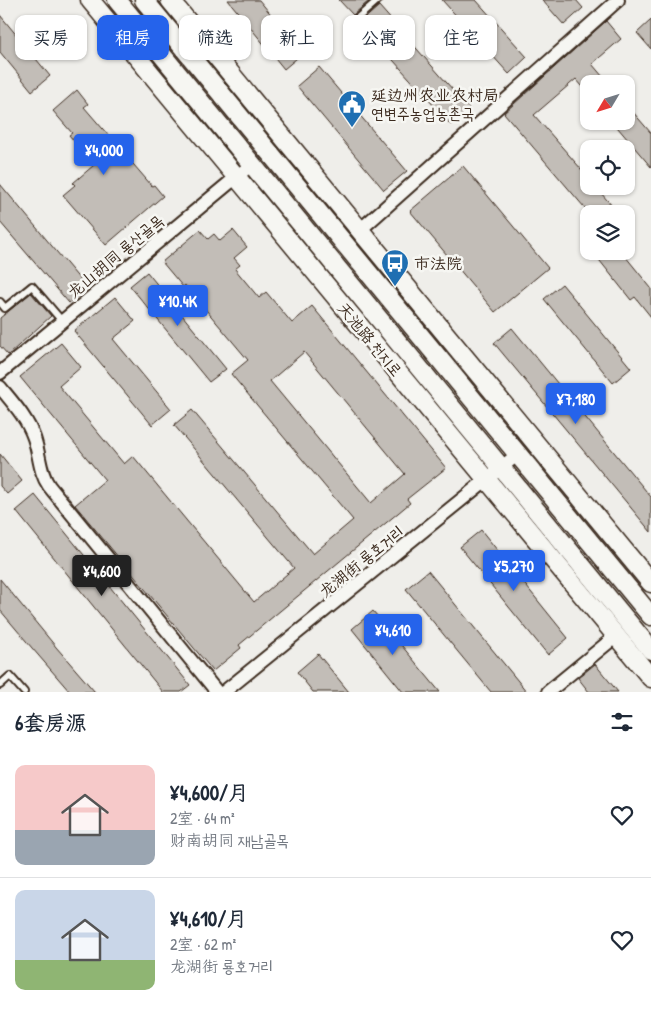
<!DOCTYPE html>
<html lang="zh">
<head>
<meta charset="utf-8">
<style>
  :root { --surface:#fff; --page:#f2f2f3; --text:#1f2937; --muted:#747a83; --line:#e0e1e3; --accent:#2563eb }
  body { margin:0; font-family:"Patrick Hand","LXGW WenKai TC","Poor Story",sans-serif; background:var(--page); color:var(--text); height:100vh; display:flex; flex-direction:column; font-size:19px; white-space:nowrap }
  * { box-sizing:border-box; margin:0 }
  p { font-size:16px; color:var(--muted) }
  .icon { flex:none; width:28px; height:28px; fill:none; stroke:currentColor; stroke-width:2; stroke-linecap:round; stroke-linejoin:round }
  .map { position:relative; height:692px; overflow:hidden }
  .panel { display:flex; flex-direction:column; background:var(--surface); flex:1 }
  .panel>* { flex:none }
  .guide { position:absolute; left:15px; top:15px; width:621px; height:45px; display:flex; gap:10px }
  .needle { width:32px; rotate:232deg }
  .tools { position:absolute; left:580px; top:75px; display:grid; gap:10px }
  .tools a { display:grid; place-items:center; width:55px; height:55px; border-radius:10px; background:var(--surface); box-shadow:0 1px 4px #0004; font-size:25px }
  .price { position:absolute; translate:-50% -42px; padding:0 11px; border-radius:5px; background:var(--accent); color:#fff; font-size:16px; line-height:32px; filter:drop-shadow(0 1px 2px #0008) }
  .price::after { content:''; position:absolute; left:50%; top:30px; width:15px; height:11px; margin-left:-8px; background:inherit; clip-path:polygon(0 0,100% 0,50% 100%) }
  .price.on { background:#222; color:#fff }
  ul { padding:0; list-style:none }
  li { display:flex; align-items:center; gap:15px; height:125px; padding:0 15px }
  li+li { border-top:1px solid var(--line) }
  li span { display:grid; place-items:center; flex:none; width:140px; height:100px; border-radius:10px; color:#555 }
  li>.icon { margin-inline-start:auto }
  span .icon { width:60px; height:60px; fill:#fffc; stroke-width:1 }
  li b { font-size:21px }
  h2 { display:flex; justify-content:space-between; align-items:center; height:60px; padding:0 15px; font-size:21px }
  .chip { padding:0 18px; border-radius:10px; background:var(--surface); box-shadow:0 1px 4px #0004; font-size:18px; line-height:45px }
  .chip.on { background:var(--accent); color:#fff }
  .map>svg:first-child { display:block }
  .building { fill:#c2bdb7; stroke:#3b2a1e; fill-rule:evenodd }
  .lines { fill:none; stroke-linecap:round; stroke-linejoin:round }
  .lane-casing { stroke:#3b2a1e; stroke-width:10 }
  .street-casing { stroke:#3b2a1e; stroke-width:16 }
  .secondary-casing { stroke:#3b2a1e; stroke-width:21 }
  .lane { stroke:#f6f6f2; stroke-width:6 }
  .street { stroke:#f6f6f2; stroke-width:12 }
  .secondary { stroke:#f6f6f2; stroke-width:18 }
  .labels { text-anchor:middle; stroke-width:5; stroke-linejoin:round; paint-order:stroke }
  .poi-label { font-size:16px; fill:#3b2a1e; stroke:#f6f6f2; text-anchor:start }
  .street-label { font-size:16px; fill:#3b2a1e; stroke:#f6f6f2 }
</style>
</head>
<body>
<div class="map">
<svg width="651" height="692" viewBox="0 0 651 692">
  <rect width="100%" height="100%" fill="#efeeea"/>
  <filter id="ink" filterUnits="userSpaceOnUse"><feTurbulence type="fractalNoise" baseFrequency=".02" numOctaves="2"/><feDisplacementMap in="SourceGraphic" scale="10" xChannelSelector="R" yChannelSelector="G"/><feConvolveMatrix kernelMatrix="1 2 1 2 8 2 1 2 1" color-interpolation-filters="sRGB"/></filter>
  <g filter="url(#ink)">
    <!-- building -->
    <g class="building">
      <path d="M228 0H259L303 53 284 69Z"/>
      <path d="M339 0H370L353 15Z"/>
      <path d="M442 0H476L527 57 509 74Z"/>
      <path d="M542 0H576L583 8 564 25Z"/>
      <path d="M379 6 469 108 451 125 360 23Z"/>
      <path d="M0 15 50 76 32 91 0 52Z"/>
      <path d="M651 20V49L637 33Z"/>
      <path d="M606 21 621 39 592 64 609 84H589V94L576 79 534 115 589 178V186H595L619 214H590L504 113Z"/>
      <path d="M319 67 407 171 384 190 297 86Z"/>
      <path d="M77 90 88 104 84 107 152 186 154 185 163 196 106 245 63 195 75 185 73 183 94 165 69 135 72 133 53 111Z"/>
      <path d="M626 104 651 133V167L612 121H626Z"/>
      <path d="M463 166 548 268 495 312 410 211Z"/>
      <path d="M0 184 87 288 69 303 0 222Z"/>
      <path d="M200 230 208 239 214 234 220 241 233 230 247 247 234 258 240 265 235 269 259 298 266 292 292 323 312 306 446 468 407 499 410 503 239 645 241 648 213 671 75 505 105 480 20 377 61 343 81 367 59 386 124 464 133 456 254 602 294 568 174 425 192 410 313 554 353 520 231 374 248 360 185 285 183 287 162 262ZM304 352 405 474 371 503 270 381Z"/>
      <path d="M602 251H621L651 288V317L635 297 631 300 596 256Z"/>
      <path d="M147 272 226 369 209 382 130 286Z"/>
      <path d="M562 284 631 368 613 383 544 299Z"/>
      <path d="M31 293 51 316 8 355 0 346V318Z"/>
      <path d="M115 297 135 321 113 339 171 409 152 425 74 331Z"/>
      <path d="M512 328 651 497V532L494 343Z"/>
      <path d="M0 454 22 481 7 494 0 486Z"/>
      <path d="M35 495 190 685 181 692H163L16 511Z"/>
      <path d="M481 530 568 638 548 655 460 547Z"/>
      <path d="M428 571 527 692H491L406 589Z"/>
      <path d="M0 579 56 647 95 692H70L32 648 0 610Z"/>
      <path d="M373 611 440 692H403L352 629Z"/>
      <path d="M318 654 349 692H313L297 672Z"/>
      <path d="M595 664 618 692H589L578 678Z"/>
    </g>
    <g class="lines">
      <!-- lane casing -->
      <g class="lane-casing">
        <g id="lane">
          <path d="M353 22 378 0"/>
          <path d="M0 302 5 308 32 286 62 321"/>
          <path d="M0 685 10 676 24 692"/>
        </g>
      </g>
      <!-- street casing -->
      <g class="street-casing">
        <g id="street">
          <path d="M360 230 618 0"/>
          <path d="M0 373 252 164"/>
          <path d="M0 387C13 403 27 418 34 438 40 455 39 472 49 486L217 692"/>
          <path d="M224 692 518 454"/>
          <path d="M548 692 616 636"/>
        </g>
      </g>
      <!-- secondary casing -->
      <g class="secondary-casing">
        <g id="secondary">
          <path d="M90 0 651 678"/>
          <path d="M117 0 651 650"/>
          <path d="M144 0 651 616"/>
          <path d="M170 0 651 583"/>
        </g>
      </g>
      <!-- lane -->
      <use href="#lane" class="lane"/>
      <!-- street -->
      <use href="#street" class="street"/>
      <!-- secondary -->
      <use href="#secondary" class="secondary"/>
    </g>
  </g>
  <!-- icons -->
  <defs>
    <g id="civic-pin" transform="scale(1.4375)"><path d="M0 17L-7.5 6A9.5 9.5 0 1 1 7.5 6Z" fill="#1f6fb2" stroke="#f6f6f2"/><path d="M-.6-6.5H3V-4.5H.6V-3L4-1V1h2V6H-6V1h2V-1L-.6-3ZM-1.2 2.5V6h2.4V2.5Z" fill="#fff"/></g>
    <g id="bus-pin" transform="scale(1.4375)"><path d="M0 17L-7.5 6A9.5 9.5 0 1 1 7.5 6Z" fill="#1f6fb2" stroke="#f6f6f2"/><path d="M-5-6H5V4H4V6H2V4H-2V6H-4V4H-5ZM-3.5-4V0h7V-4ZM-3.5 1.2v1.5H-2V1.2ZM2 1.2v1.5H3.5V1.2Z" fill="#fff"/></g>
  </defs>
  <g fill-rule="evenodd">
    <use href="#civic-pin" x="352" y="104"/>
    <use href="#bus-pin" x="395" y="263"/>
  </g>
  <g class="labels">
    <!-- poi labels -->
    <g class="poi-label">
      <text x="371" y="101">延边州农业农村局<tspan x="371" dy="18">연변주농업농촌국</tspan></text>
      <text x="414" y="269">市法院</text>
    </g>
    <!-- street labels -->
    <g class="street-label">
      <text transform="translate(115 256) rotate(-40)" y="6">龙山胡同 룡산골목</text>
      <text transform="translate(370 339) rotate(50)" y="6">天池路 천지로</text>
      <text transform="translate(361 561) rotate(-39)" y="6">龙湖街 룡호거리</text>
    </g>
  </g>
</svg>
<div class="tools">
<a><svg class="needle" viewBox="-14 -14 28 28"><path d="M0-13l5 13h-10z" fill="#e53935"/><path d="M0 13l5-13h-10z" fill="#747a83"/></svg></a>
<a><svg class="icon" aria-label="locate" viewBox="0 0 24 24"><circle cx="12" cy="12" r="6"/><path d="M12 2v4M12 18v4M2 12h4M18 12h4"/></svg></a>
<a><svg class="icon" aria-label="layers" viewBox="0 0 24 24"><path d="M12 4l9 5-9 5-9-5zM3 14l9 5 9-5"/></svg></a>
</div>
<b class="price" style="left:104px;top:176px">¥4,000</b>
<b class="price" style="left:178px;top:327px">¥10.4K</b>
<b class="price" style="left:576px;top:425px">¥7,180</b>
<b class="price" style="left:514px;top:592px">¥5,270</b>
<b class="price on" style="left:102px;top:597px">¥4,600</b>
<b class="price" style="left:393px;top:656px">¥4,610</b>
<div class="guide">
<a class="chip">买房</a>
<a class="chip on">租房</a>
<a class="chip">筛选</a>
<a class="chip">新上</a>
<a class="chip">公寓</a>
<a class="chip">住宅</a>
</div>
</div>
<section class="panel">
<h2>6套房源<svg class="icon" aria-label="filters" viewBox="0 0 24 24"><path d="M4 7h16M4 17h16"/><circle cx="9" cy="7" r="2"/><circle cx="15" cy="17" r="2"/></svg></h2>
<ul>
<li><span style="background:linear-gradient(#f6c9c9 65%,#9aa5b1 0)"><svg class="icon" aria-label="home" viewBox="0 0 24 24"><path d="M3 11l9-7 9 7M6 9v11h12V9"/></svg></span><div><b>¥4,600/月</b><p>2室 · 64 m²</p><p>财南胡同 재남골목</p></div><svg class="icon" aria-label="heart" viewBox="0 0 24 24"><path d="M12 20l-8-8c-3-5 5-10 8-4 3-6 11-1 8 4z"/></svg></li>
<li><span style="background:linear-gradient(#c9d6e8 70%,#8fb573 0)"><svg class="icon" aria-label="home" viewBox="0 0 24 24"><path d="M3 11l9-7 9 7M6 9v11h12V9"/></svg></span><div><b>¥4,610/月</b><p>2室 · 62 m²</p><p>龙湖街 룡호거리</p></div><svg class="icon" aria-label="heart" viewBox="0 0 24 24"><path d="M12 20l-8-8c-3-5 5-10 8-4 3-6 11-1 8 4z"/></svg></li>
</ul>
</section>
</body>
</html>
